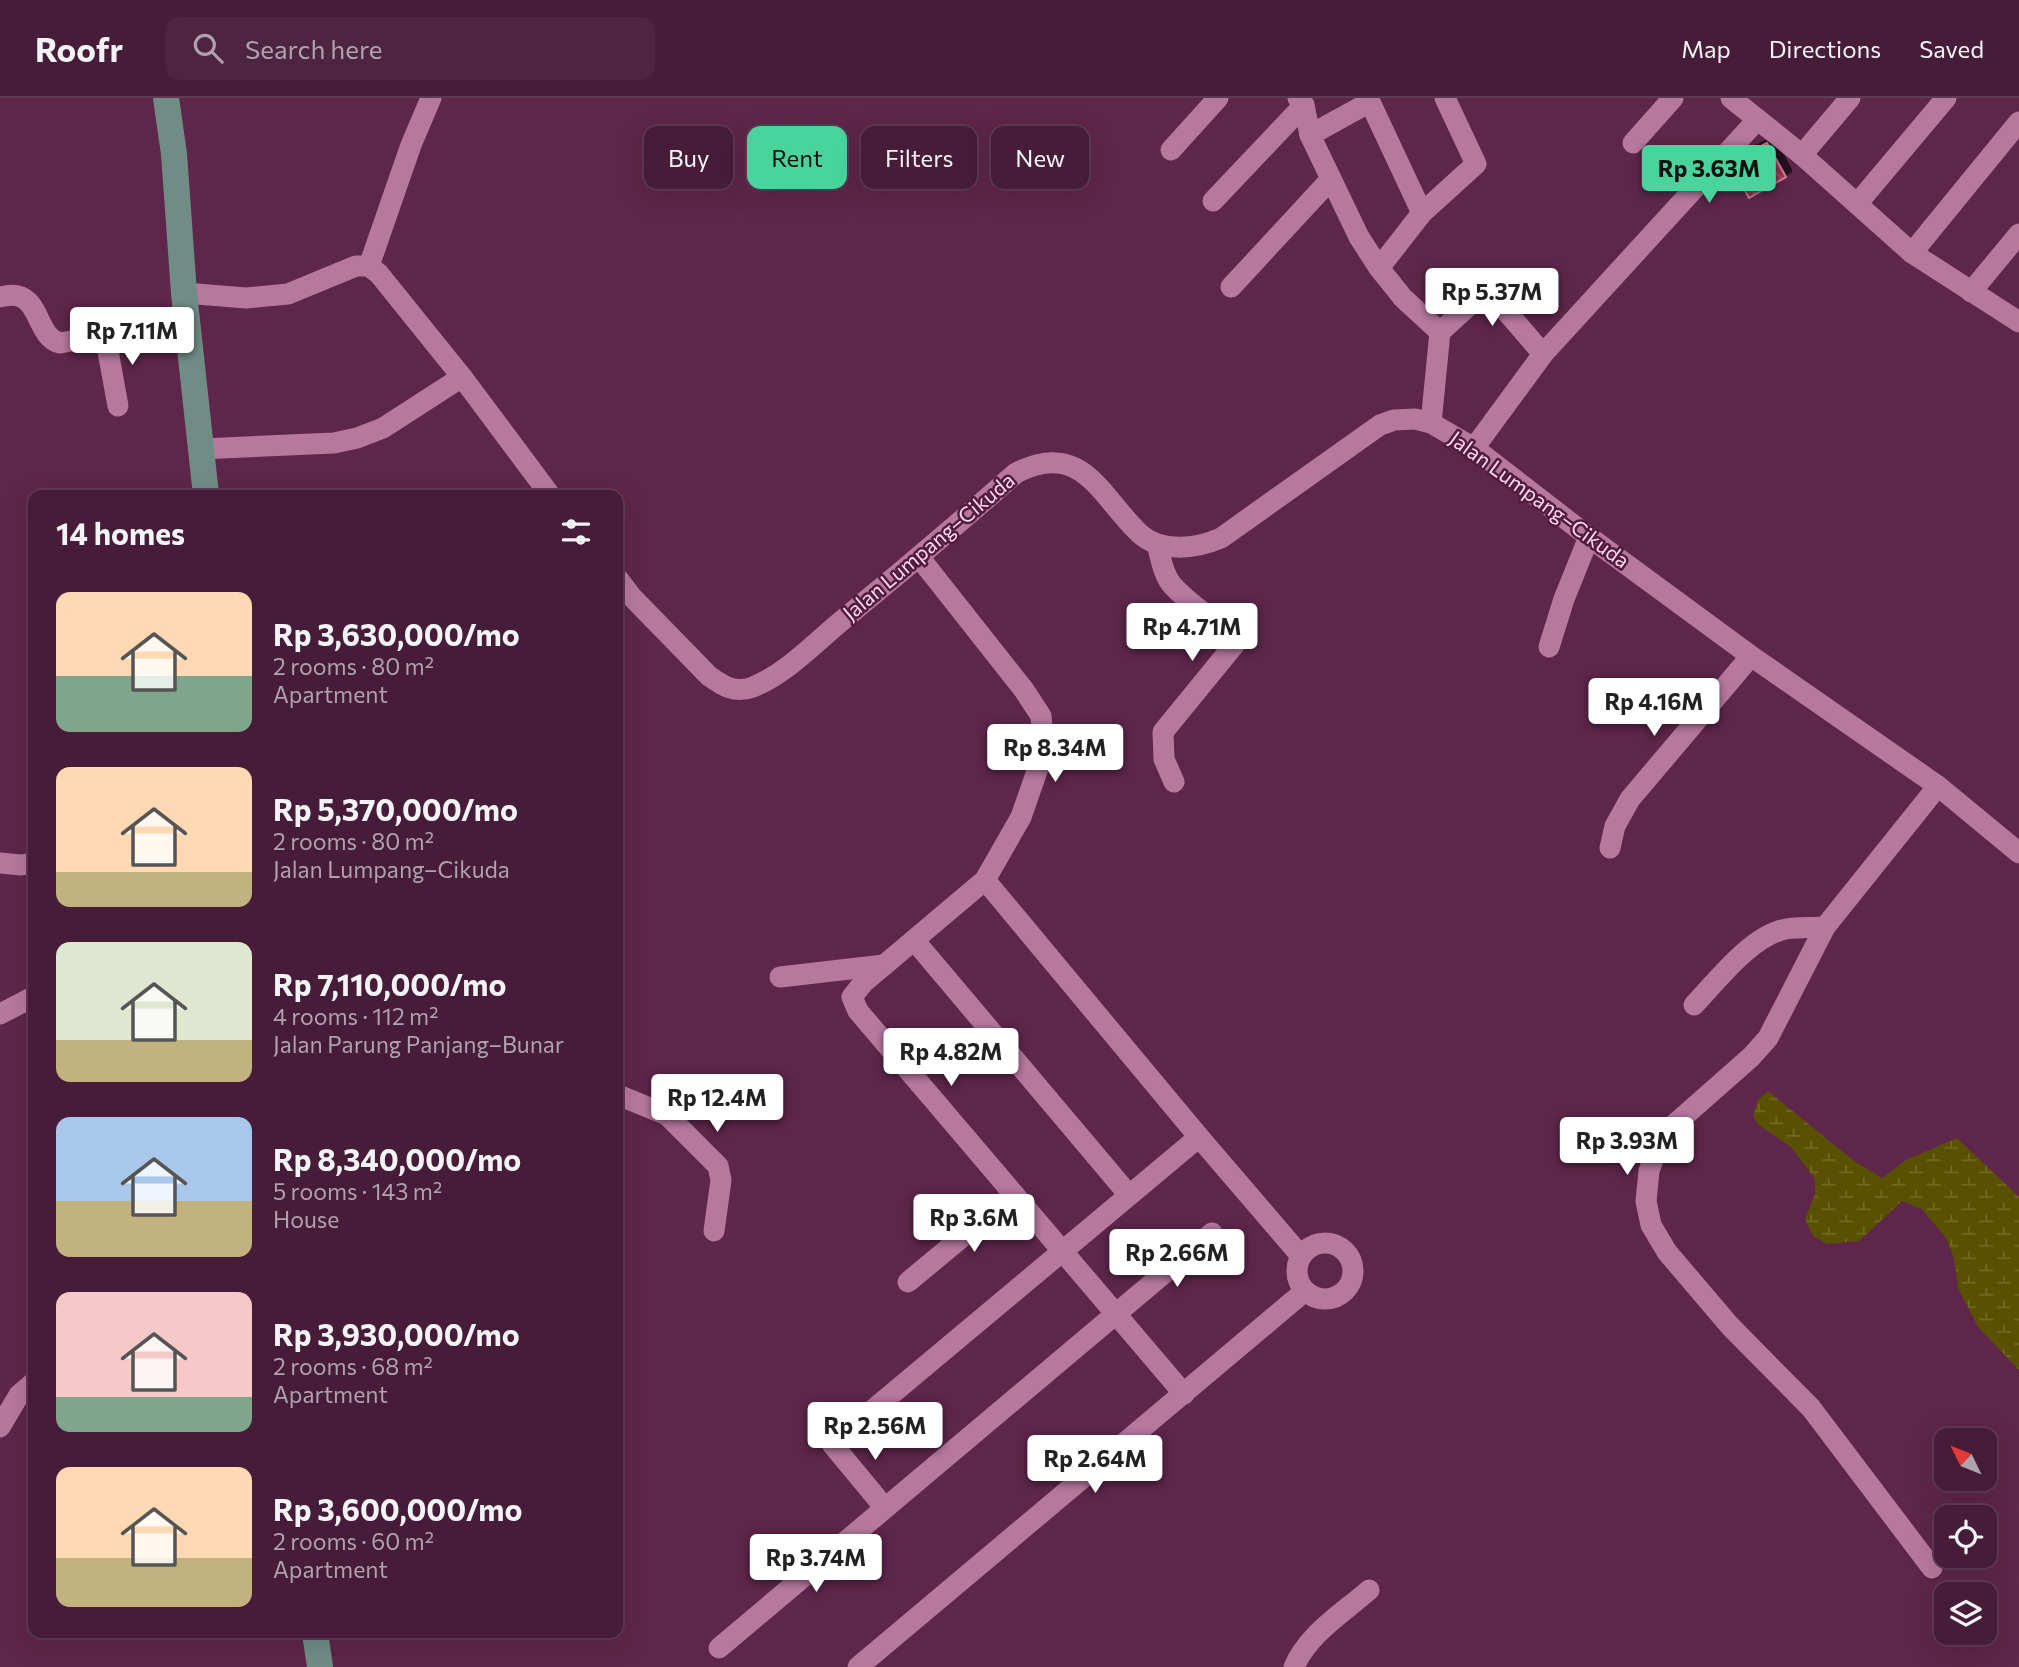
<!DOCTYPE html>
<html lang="en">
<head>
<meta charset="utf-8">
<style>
  :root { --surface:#461c38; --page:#4d2540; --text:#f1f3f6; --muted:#b0a1ae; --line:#5e3a53; --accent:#49d49d }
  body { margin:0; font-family:Commissioner,sans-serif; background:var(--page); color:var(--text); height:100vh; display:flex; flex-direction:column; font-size:26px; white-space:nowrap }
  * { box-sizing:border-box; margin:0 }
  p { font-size:23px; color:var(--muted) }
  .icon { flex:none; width:38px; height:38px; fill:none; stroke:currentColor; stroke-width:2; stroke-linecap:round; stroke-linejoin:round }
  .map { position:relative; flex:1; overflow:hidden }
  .panel { position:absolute; left:28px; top:392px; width:595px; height:1148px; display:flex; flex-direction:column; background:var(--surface); border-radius:14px; box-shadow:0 7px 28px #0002,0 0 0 2px var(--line) }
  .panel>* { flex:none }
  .top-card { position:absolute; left:644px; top:28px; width:665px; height:63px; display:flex; gap:14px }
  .needle { width:46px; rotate:313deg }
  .tools { position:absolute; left:1934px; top:1330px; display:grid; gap:14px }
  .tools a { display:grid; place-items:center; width:63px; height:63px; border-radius:14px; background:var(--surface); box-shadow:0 7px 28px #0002,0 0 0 2px var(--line); font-size:35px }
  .price { position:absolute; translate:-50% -60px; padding:0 16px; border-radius:7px; background:#fff; color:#222; font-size:23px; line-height:46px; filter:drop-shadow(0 2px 4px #0008) }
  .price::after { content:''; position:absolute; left:50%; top:42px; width:21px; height:16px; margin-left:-10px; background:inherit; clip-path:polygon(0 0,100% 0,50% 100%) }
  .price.active { background:var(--accent); color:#111 }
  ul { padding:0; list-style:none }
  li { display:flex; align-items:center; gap:21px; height:175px; padding:0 28px }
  li span { display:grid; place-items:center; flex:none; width:196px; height:140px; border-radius:14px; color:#555 }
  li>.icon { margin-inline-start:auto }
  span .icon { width:84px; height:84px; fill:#fffc; stroke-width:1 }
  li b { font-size:30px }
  h2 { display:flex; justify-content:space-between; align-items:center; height:84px; padding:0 28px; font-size:30px }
  .tag { padding:0 24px; border-radius:14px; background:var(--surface); box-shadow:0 7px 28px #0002,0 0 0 2px var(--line); font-size:24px; line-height:63px }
  .tag.active { background:var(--accent); color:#111 }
  header { display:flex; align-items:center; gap:42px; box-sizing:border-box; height:98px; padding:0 35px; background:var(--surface); border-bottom:2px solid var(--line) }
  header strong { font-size:33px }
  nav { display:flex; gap:38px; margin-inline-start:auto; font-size:24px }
  .search { width:490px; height:63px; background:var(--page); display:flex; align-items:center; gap:18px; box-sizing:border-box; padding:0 24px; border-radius:14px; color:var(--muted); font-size:26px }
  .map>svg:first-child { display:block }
  .wetland { fill:url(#wetland-marsh) }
  .building { fill:url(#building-back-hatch); stroke:#c87e91; stroke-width:2; filter:url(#shadow) }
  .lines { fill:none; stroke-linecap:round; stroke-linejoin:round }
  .minor { stroke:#b7789e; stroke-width:21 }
  .major { stroke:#708d85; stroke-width:26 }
  .labels { text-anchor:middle; stroke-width:5; stroke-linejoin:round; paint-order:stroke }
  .street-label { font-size:21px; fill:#fcd9ed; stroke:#521b3f }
</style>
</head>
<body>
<header>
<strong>Roofr</strong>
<div class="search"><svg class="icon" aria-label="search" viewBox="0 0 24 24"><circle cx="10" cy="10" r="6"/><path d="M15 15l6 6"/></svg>Search here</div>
<nav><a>Map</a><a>Directions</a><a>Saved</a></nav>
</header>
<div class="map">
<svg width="2019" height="1569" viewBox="0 0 2019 1569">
  <defs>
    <pattern id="wetland-marsh" width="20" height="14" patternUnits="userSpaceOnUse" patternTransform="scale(1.75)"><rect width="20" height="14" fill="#595100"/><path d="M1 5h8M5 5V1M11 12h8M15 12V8" fill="none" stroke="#726926"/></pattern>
    <pattern id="building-back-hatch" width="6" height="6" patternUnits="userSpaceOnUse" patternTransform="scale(1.75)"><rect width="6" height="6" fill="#9c3659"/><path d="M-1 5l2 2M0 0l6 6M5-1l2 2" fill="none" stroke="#ab5271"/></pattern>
    <filter id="shadow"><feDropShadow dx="6" dy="-6" stdDeviation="0" flood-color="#0009"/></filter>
  </defs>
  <rect width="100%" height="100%" fill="#5e264a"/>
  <!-- wetland -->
  <path class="wetland" d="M1768 993 1854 1063 1882 1080 1906 1062 1957 1040 2019 1099V1272L1978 1229 1958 1190 1954 1160 1946 1140 1922 1111 1902 1103 1859 1143 1827 1146 1813 1138 1805 1121 1815 1096V1081L1791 1049 1759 1027 1753 1018 1758 1002Z"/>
  <!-- building -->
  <path class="building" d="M1767 45 1786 79 1749 100 1732 69 1742 58Z"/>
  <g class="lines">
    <!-- minor -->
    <g class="minor">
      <path d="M1298 0 1304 7 1310 37 1359 139 1379 170 1403 200 1440 234 1431 325"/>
      <path d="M1731 0 1802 57 1912 155 2019 224"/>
      <path d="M1310 37 1370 4 1422 115"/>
      <path d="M1633 45 1673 0"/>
      <path d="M1171 52 1218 0"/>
      <path d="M1802 57 1850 0"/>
      <path d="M1213 103 1304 7"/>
      <path d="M1857 106 1946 0"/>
      <path d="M1912 155 2019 24"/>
      <path d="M369 168 411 47 431 0"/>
      <path d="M1379 170 1422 115 1476 66 1445 0"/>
      <path d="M1231 189 1331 81"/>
      <path d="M1971 194 2019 136"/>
      <path d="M184 195 246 200 288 196 356 168H369L379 176 462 279 550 397"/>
      <path d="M0 199C6 198 12 196 18 198 40 203 38 240 60 245L187 222"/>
      <path d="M1440 234 1487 191 1543 256"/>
      <path d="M105 237 118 308"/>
      <path d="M1474 350 1543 256 1757 22"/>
      <path d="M201 351 334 345 357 340 383 330 462 279"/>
      <path d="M1157 446C1161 460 1163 477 1173 488 1192 509 1219 523 1234 547L1163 634 1164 661 1174 684"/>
      <path d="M919 459 1024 592 1041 618 1044 653 1021 719 985 782 863 885 852 899 858 913 1184 1296"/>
      <path d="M618 481 631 498 709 578C723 588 735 596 753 589 785 576 813 547 839 525 899 476 958 426 1016 375 1082 341 1100 398 1139 435 1160 455 1196 451 1221 440L1380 327 1394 322 1415 321 1431 325 1474 350 1589 439 1751 558 1938 688 2019 755"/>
      <path d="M1549 549 1564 501 1589 439"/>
      <path d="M1610 750 1615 728 1630 701 1751 558"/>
      <path d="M0 765 21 767 33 765"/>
      <path d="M985 782 1199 1039 1301 1158"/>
      <path d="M914 842 1129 1097"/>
      <path d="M780 879 884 867"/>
      <path d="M1694 907C1717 883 1752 837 1786 831 1799 829 1812 830 1825 829"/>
      <path d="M0 916 33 899"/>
      <path d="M618 997 667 1017 718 1068 721 1082 714 1133"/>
      <circle cx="1325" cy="1173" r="28"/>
      <path d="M908 1184 1014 1096"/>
      <path d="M0 1329 19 1297 33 1285"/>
      <path d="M885 1410 832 1346 1199 1039"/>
      <path d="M1932 1470 1811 1310 1730 1228 1667 1154 1651 1127 1646 1103 1649 1073 1657 1050 1675 1026 1751 959 1768 940 1825 829 1938 688"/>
      <path d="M719 1550 1212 1135"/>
      <path d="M858 1569 1305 1193"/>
      <path d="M1294 1569C1308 1536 1343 1515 1369 1492"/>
    </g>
    <!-- major -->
    <g class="major">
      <path d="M166 0 174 56 184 195 206 397"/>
      <path d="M315 1535 320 1569"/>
    </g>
  </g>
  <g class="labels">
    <!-- street labels -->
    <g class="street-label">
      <text transform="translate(1539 402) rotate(36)" y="7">Jalan Lumpang–Cikuda</text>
      <text transform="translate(929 449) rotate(-40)" y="7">Jalan Lumpang–Cikuda</text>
    </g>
  </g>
</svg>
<div class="tools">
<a><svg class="needle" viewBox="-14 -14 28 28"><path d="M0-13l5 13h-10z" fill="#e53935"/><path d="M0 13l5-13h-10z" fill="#b0a1ae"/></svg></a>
<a><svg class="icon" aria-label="locate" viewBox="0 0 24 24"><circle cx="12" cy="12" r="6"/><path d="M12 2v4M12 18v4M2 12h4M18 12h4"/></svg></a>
<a><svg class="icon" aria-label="layers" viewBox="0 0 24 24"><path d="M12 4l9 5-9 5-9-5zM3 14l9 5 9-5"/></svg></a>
</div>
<b class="price active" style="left:1709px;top:107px">Rp 3.63M</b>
<b class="price" style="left:1492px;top:230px">Rp 5.37M</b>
<b class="price" style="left:132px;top:269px">Rp 7.11M</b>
<b class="price" style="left:1192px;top:565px">Rp 4.71M</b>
<b class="price" style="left:1654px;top:640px">Rp 4.16M</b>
<b class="price" style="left:1055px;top:686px">Rp 8.34M</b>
<b class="price" style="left:951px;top:990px">Rp 4.82M</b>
<b class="price" style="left:717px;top:1036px">Rp 12.4M</b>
<b class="price" style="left:1627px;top:1079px">Rp 3.93M</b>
<b class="price" style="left:974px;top:1156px">Rp 3.6M</b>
<b class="price" style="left:1177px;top:1191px">Rp 2.66M</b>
<b class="price" style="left:875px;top:1364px">Rp 2.56M</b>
<b class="price" style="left:1095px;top:1397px">Rp 2.64M</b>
<b class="price" style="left:816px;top:1496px">Rp 3.74M</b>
<div class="top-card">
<a class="tag">Buy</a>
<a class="tag active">Rent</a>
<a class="tag">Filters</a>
<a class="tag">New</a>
</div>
<section class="panel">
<h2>14 homes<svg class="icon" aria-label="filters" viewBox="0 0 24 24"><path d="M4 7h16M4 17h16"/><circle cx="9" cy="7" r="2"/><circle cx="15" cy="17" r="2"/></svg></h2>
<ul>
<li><span style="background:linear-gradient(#ffd9b3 60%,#7fa58c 0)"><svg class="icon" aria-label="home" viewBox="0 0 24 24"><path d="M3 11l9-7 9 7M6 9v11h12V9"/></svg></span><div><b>Rp 3,630,000/mo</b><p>2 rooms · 80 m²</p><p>Apartment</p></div></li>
<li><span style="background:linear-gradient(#ffd9b3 75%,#c2b280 0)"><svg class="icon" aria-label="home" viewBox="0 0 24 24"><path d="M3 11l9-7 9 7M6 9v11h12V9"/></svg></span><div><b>Rp 5,370,000/mo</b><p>2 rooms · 80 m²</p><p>Jalan Lumpang–Cikuda</p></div></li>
<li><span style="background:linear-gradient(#dfe7d0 70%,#c2b280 0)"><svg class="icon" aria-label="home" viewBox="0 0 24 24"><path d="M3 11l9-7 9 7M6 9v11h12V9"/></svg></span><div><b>Rp 7,110,000/mo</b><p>4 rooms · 112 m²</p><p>Jalan Parung Panjang–Bunar</p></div></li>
<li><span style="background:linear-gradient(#a9c7e8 60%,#c2b280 0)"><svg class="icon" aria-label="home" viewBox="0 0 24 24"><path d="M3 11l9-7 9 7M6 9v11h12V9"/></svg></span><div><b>Rp 8,340,000/mo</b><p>5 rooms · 143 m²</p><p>House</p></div></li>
<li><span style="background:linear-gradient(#f6c9c9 75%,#7fa58c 0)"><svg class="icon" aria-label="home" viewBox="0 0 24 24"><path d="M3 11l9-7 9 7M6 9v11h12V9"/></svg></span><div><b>Rp 3,930,000/mo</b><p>2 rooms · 68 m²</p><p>Apartment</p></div></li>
<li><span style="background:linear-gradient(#ffd9b3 65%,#c2b280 0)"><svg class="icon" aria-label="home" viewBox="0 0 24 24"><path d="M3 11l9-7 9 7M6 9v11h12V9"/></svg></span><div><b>Rp 3,600,000/mo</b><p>2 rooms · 60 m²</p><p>Apartment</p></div></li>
</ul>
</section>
</div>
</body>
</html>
